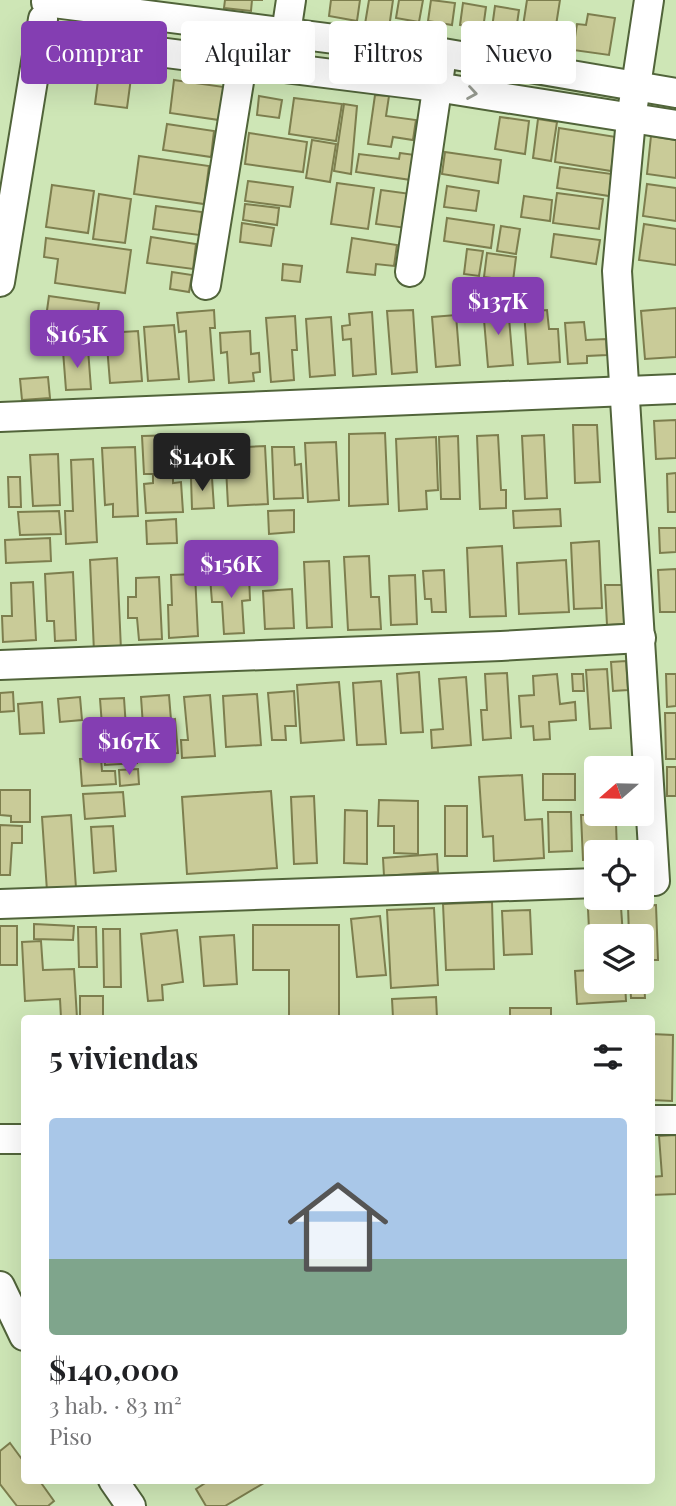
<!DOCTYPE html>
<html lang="es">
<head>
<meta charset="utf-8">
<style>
  :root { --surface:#fff; --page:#f6f6f6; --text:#202124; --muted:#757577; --line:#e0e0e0; --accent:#843eb2 }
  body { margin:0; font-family:"Playfair Display",serif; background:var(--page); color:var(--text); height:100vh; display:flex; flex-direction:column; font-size:26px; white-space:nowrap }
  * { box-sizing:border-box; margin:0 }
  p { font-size:23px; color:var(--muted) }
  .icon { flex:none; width:38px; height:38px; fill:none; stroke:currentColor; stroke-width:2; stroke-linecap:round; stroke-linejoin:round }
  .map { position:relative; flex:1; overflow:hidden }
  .details { position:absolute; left:21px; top:1015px; width:634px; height:469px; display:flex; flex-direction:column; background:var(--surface); border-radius:7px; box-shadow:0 7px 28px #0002 }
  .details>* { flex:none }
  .hud { position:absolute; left:21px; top:21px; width:635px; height:63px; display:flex; gap:14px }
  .needle { width:46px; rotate:250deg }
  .controls { position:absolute; left:584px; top:756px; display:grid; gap:14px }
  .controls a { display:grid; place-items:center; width:70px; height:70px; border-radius:7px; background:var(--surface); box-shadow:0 7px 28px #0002; font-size:35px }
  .price { position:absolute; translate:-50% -60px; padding:0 16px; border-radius:7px; background:var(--accent); color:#fff; font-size:23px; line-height:46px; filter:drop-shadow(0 2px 4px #0008) }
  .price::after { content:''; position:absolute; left:50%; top:42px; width:21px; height:16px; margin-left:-10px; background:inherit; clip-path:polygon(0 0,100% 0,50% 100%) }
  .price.selected { background:#222; color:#fff }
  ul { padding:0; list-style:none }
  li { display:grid; align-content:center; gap:14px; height:371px; padding:0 28px }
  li+li { border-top:2px solid var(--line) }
  li span { display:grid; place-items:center; height:217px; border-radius:7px; color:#555 }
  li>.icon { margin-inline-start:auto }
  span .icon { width:126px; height:126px; fill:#fffc; stroke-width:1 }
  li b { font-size:30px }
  h2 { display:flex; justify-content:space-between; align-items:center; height:84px; padding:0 28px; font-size:30px }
  .pill { padding:0 24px; border-radius:7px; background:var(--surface); box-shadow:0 7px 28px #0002; font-size:24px; line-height:63px }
  .pill.selected { background:var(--accent); color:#fff }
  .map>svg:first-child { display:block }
  .building { fill:#c9cb98; stroke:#7d7e4e; stroke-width:2 }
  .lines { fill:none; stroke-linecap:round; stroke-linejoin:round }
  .minor-casing { stroke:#51643a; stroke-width:32 }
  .minor { stroke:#fff; stroke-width:28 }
  .oneway { stroke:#969a90 }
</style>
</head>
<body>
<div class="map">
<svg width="676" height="1506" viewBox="0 0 676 1506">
  <rect width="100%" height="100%" fill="#cee6b6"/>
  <!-- building -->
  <g class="building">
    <path d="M225 0H263H252L251 11 224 8Z"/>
    <path d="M331 0H360L357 21 329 16Z"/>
    <path d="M369 0H393L389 28 365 24Z"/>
    <path d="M399 0H423L419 22 396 18Z"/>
    <path d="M431 0 455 3 452 25 428 21Z"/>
    <path d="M527 0H560L551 57 519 52Z"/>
    <path d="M463 3 486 7 483 29 460 25Z"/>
    <path d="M495 6 519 10 516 31 492 28Z"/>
    <path d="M588 14 615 18 609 55 573 50 577 24 586 25Z"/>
    <path d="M99 73 131 78 127 108 95 104Z"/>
    <path d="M174 80 224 87 219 120 170 113Z"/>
    <path d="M375 95 389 96 386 116 416 120 413 140 393 137 391 147 368 144Z"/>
    <path d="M259 96 282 100 279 118 257 115Z"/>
    <path d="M294 98 342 104 336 141 289 134Z"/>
    <path d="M344 104 357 106 351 174 334 171Z"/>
    <path d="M500 117 529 121 525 154 495 149Z"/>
    <path d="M538 119 557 122 551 161 533 158Z"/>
    <path d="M167 124 214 131 211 157 163 150Z"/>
    <path d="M559 128 616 137 611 171 555 162Z"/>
    <path d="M249 133 307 142 303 172 245 164Z"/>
    <path d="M651 136 676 140V178L647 174Z"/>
    <path d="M312 140 336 144 330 182 306 178Z"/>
    <path d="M445 152 501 160 498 183 442 174Z"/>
    <path d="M400 153 415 155 411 180 356 172 359 154 399 159Z"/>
    <path d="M139 156 209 166 204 204 134 194Z"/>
    <path d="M560 167 612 174 609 196 557 188Z"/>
    <path d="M248 181 293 187 290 207 245 201Z"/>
    <path d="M337 183 374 188 368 229 331 224Z"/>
    <path d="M647 184 676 188V221L643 216Z"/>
    <path d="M52 185 94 191 88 233 46 227Z"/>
    <path d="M447 186 479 191 476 211 444 207Z"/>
    <path d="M381 190 411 194 406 228 376 224Z"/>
    <path d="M557 193 603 199 599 229 553 223Z"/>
    <path d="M99 194 131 199 125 243 93 239Z"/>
    <path d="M524 196 552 200 550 221 521 217Z"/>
    <path d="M245 204 279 208 277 225 243 220Z"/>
    <path d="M156 206 202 212 199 235 153 229Z"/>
    <path d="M447 218 494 225 491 248 444 241Z"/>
    <path d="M242 223 274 228 271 246 240 242Z"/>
    <path d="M644 224 676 229V265L639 260Z"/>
    <path d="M501 226 520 229 516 254 497 251Z"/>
    <path d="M554 234 600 240 596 264 551 257Z"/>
    <path d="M151 237 196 244 193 269 147 263Z"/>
    <path d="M46 238 131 250 125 293 55 283 58 259 44 257Z"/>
    <path d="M352 238 397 245 394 266 376 264 375 275 347 272Z"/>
    <path d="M467 249 483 251 479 276 464 274Z"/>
    <path d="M487 253 516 257 513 281 484 277Z"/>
    <path d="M283 264 302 266 300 282 282 280Z"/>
    <path d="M172 272 192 275 189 292 170 289Z"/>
    <path d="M49 296 99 303 93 346 43 339Z"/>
    <path d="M508 306 513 365 488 367 483 308Z"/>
    <path d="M676 308V357L645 359 641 311Z"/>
    <path d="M214 310 215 328H210L214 380 189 382 186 331 179 332 177 313Z"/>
    <path d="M413 310 417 372 392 374 387 311Z"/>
    <path d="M547 310 549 329H558L560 362 528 364 524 312Z"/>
    <path d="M372 312 376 374 353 376 351 339 343 340 342 326 350 325 349 314Z"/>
    <path d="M456 315 460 365 436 367 432 317Z"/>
    <path d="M295 316 297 350H292L294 380 271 382 266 318Z"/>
    <path d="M331 317 335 375 310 377 306 319Z"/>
    <path d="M584 322 586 340 606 339 607 355 587 356V363L568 364 565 323Z"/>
    <path d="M174 325 179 379 148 381 144 327Z"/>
    <path d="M138 331 142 381 110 383 106 333Z"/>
    <path d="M250 331 251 354 259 353 260 372 253 373 254 381 229 383 227 352 221 353 220 333Z"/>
    <path d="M88 349 91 389 66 390 63 351Z"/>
    <path d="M48 377 50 398 22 400 20 379Z"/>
    <path d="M676 420V458L656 459 654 421Z"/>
    <path d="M573 425H597L600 482 575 483Z"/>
    <path d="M385 433 388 504 349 506V434Z"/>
    <path d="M179 435 181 472 173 473V483L181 482 183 512 146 513 144 484 153 483V474H144L142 436Z"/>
    <path d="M498 435 501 490H506V508L480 509 477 436Z"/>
    <path d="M544 435 547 498 525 499 522 436Z"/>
    <path d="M458 436 460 499H441L439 437Z"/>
    <path d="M436 437 438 490 426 491 427 509 399 511 396 439Z"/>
    <path d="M336 442 339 500 308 502 305 443Z"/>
    <path d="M265 446 268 504 228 506 225 448Z"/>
    <path d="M135 447 138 516 113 517V504L105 505 102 448Z"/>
    <path d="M272 447H294L295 465 301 464 303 498 274 499Z"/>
    <path d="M58 454 60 505 33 506 30 455Z"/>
    <path d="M93 459 97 542 66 544 65 511H73L71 460Z"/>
    <path d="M676 473V512H668L667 474Z"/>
    <path d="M8 477H20L21 507H9Z"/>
    <path d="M191 478H212L214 508 192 509Z"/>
    <path d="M560 509 561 526 514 528 513 511Z"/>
    <path d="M294 510V532L269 534 268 511Z"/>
    <path d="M59 511 61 534 20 535 18 512Z"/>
    <path d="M176 519 177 543 147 544 146 521Z"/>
    <path d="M659 528H676V552L660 553Z"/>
    <path d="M50 538 51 561 6 563 5 540Z"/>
    <path d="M599 541 602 608 574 609 571 543Z"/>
    <path d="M502 546 506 616 470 617 467 548Z"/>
    <path d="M369 556 371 597H379L381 629 348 630 344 557Z"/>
    <path d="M117 558 121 650 94 652 90 560Z"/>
    <path d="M566 560 569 612 519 614 517 563Z"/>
    <path d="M329 561 332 627 307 628 304 562Z"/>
    <path d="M676 569V612H660L658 570Z"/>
    <path d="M444 570 446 612H432L431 599H425L423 571Z"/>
    <path d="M73 572 76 640 55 641 54 621H47L45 574Z"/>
    <path d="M195 574 198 636 169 638 168 605H172L171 575Z"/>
    <path d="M249 575 250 600 242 601 244 633 224 634 222 602H212L210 577Z"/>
    <path d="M415 575 417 624 391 625 389 576Z"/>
    <path d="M159 577 162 639 139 640 137 618H128V597H136V578Z"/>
    <path d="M33 582 36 640 3 642 2 616H12L11 583Z"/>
    <path d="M605 585H623L625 624 607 625Z"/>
    <path d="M292 589 294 628 265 629 263 591Z"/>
    <path d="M626 661 628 690 613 691 611 662Z"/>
    <path d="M607 669 611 728 590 729 586 670Z"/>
    <path d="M419 672 423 732 401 733 397 674Z"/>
    <path d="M507 673 511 738 483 740 481 710H487L485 674Z"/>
    <path d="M557 674 560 704 575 702 576 720 549 722 550 739 534 740 533 726 521 727 519 696 534 695 533 676Z"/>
    <path d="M572 674H583L584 691H573Z"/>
    <path d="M666 674H676V706L667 707Z"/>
    <path d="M466 677 471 745 432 748 431 730 443 729 439 679Z"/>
    <path d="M381 681 386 744 357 745 353 683Z"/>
    <path d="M339 682 344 740 301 743 297 685Z"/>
    <path d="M294 691 296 726H285L286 740H272L268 693Z"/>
    <path d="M13 692 14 711 0 712V693Z"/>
    <path d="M257 694 261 745 226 747 223 696Z"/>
    <path d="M169 695 171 720 175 719 178 753 145 755 141 697Z"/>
    <path d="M210 695 215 756 182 758 181 740H188L184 697Z"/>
    <path d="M80 697 82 720 60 722 58 699Z"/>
    <path d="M124 698 126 728 134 727 137 763 105 765 100 699Z"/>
    <path d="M42 702 44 733 20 734 18 704Z"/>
    <path d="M665 713H676V759H666Z"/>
    <path d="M101 758 102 771H115L116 784 82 786 80 759Z"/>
    <rect x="667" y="767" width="9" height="29"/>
    <path d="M138 769 139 784 120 786 119 770Z"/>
    <rect x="543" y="774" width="32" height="26"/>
    <path d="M522 775 525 820 542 819 544 858 494 861 493 836 483 837 479 777Z"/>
    <path d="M597 784V814H639L640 822 616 823 617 852H597V859L583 860 581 815H592L590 785Z"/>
    <path d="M0 790H30V822H11V816L0 815Z"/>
    <path d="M271 791 277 868 187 874 182 797Z"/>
    <path d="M123 792 125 816 85 819 83 794Z"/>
    <path d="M314 796 317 863 294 864 291 797Z"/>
    <path d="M379 800 418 801V854L394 853V826H378Z"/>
    <rect x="445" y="806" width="22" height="50"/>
    <path d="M345 810 367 811V864L344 863Z"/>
    <path d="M548 812H571L572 851 549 852Z"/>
    <path d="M71 815 76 888 47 891 42 817Z"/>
    <path d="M0 825 22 826V843H12L10 875H0Z"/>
    <path d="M113 826 116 871 94 873 91 827Z"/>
    <path d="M437 854 438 872 384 876 383 858Z"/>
    <path d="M492 902 494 969 446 970 443 904Z"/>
    <path d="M656 905 658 960H643L645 998H631L630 982H642V936H629L628 906Z"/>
    <path d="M621 907 623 936H597V982H625L626 1001 577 1004 575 971 591 970 588 909Z"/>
    <path d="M434 908 438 985 391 988 387 910Z"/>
    <path d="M530 910 532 954 504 955 502 911Z"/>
    <path d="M380 916 386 975 357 977 351 919Z"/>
    <path d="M34 924 74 926 73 940 34 939Z"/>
    <path d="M253 925H339V1018H289V970H253Z"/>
    <rect x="0" y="926" width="17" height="39"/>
    <path d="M78 927H96L97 967H79Z"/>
    <path d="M103 929H120L121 987H104Z"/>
    <path d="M177 930 183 982 162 985 163 1000 148 1001 141 934Z"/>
    <path d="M234 935 237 984 204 986 200 937Z"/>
    <path d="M41 941 43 970 74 969 77 1018H61L60 999 25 1001 22 942Z"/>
    <rect x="80" y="996" width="23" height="22"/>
    <path d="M436 997 437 1018H393L392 999Z"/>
    <rect x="510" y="1008" width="41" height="10"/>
    <path d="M651 1034 673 1035 672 1101 651 1100Z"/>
    <path d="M676 1135V1194L652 1195 651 1177 662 1176 659 1136Z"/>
    <path d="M10 1443 24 1462V1480H39L54 1501 48 1506H17L0 1484V1451Z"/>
    <path d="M210 1480H269L225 1506H206L196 1489Z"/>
  </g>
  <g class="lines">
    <!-- minor casing -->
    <g class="minor-casing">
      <g id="minor">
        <path d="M649 0 631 119 617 271 655 881"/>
        <path d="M46 2 443 53 676 93"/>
        <path d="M286 33 291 0"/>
        <path d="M40 37 436 87 676 125"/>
        <path d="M410 272 440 69"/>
        <path d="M0 282 43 19"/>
        <path d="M206 285 245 45"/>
        <path d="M0 417 676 389"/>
        <path d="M0 665 501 646 641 638"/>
        <path d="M0 904 597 883"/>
        <path d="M651 1120H676"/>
        <path d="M0 1139H24"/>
        <path d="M0 1286 24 1336"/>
        <path d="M113 1480 131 1506"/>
      </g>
    </g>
    <!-- minor -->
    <use href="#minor" class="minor"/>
  </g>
  <!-- one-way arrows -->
  <defs><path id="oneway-chevron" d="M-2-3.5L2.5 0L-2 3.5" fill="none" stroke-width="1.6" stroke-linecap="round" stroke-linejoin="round" transform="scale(1.75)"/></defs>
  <use class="oneway" href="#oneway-chevron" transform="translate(472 93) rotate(9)"/>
</svg>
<div class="controls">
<a><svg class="needle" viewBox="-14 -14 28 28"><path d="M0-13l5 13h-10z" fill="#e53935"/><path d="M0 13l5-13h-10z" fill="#757577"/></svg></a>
<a><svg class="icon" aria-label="locate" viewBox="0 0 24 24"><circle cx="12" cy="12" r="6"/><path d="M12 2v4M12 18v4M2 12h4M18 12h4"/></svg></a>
<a><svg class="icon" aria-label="layers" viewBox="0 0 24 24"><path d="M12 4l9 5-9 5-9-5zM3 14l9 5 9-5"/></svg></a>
</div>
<b class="price" style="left:498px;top:337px">$137K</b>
<b class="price" style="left:77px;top:370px">$165K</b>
<b class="price selected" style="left:202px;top:493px">$140K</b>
<b class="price" style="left:231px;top:600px">$156K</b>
<b class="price" style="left:129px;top:777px">$167K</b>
<div class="hud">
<a class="pill selected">Comprar</a>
<a class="pill">Alquilar</a>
<a class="pill">Filtros</a>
<a class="pill">Nuevo</a>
</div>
<section class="details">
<h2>5 viviendas<svg class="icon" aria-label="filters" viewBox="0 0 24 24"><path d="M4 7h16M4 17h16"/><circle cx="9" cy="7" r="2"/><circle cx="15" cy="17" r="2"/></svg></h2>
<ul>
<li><span style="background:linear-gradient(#a9c7e8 65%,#7fa58c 0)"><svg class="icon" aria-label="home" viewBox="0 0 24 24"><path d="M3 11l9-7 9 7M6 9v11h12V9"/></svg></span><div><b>$140,000</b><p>3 hab. · 83 m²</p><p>Piso</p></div></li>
</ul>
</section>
</div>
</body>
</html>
